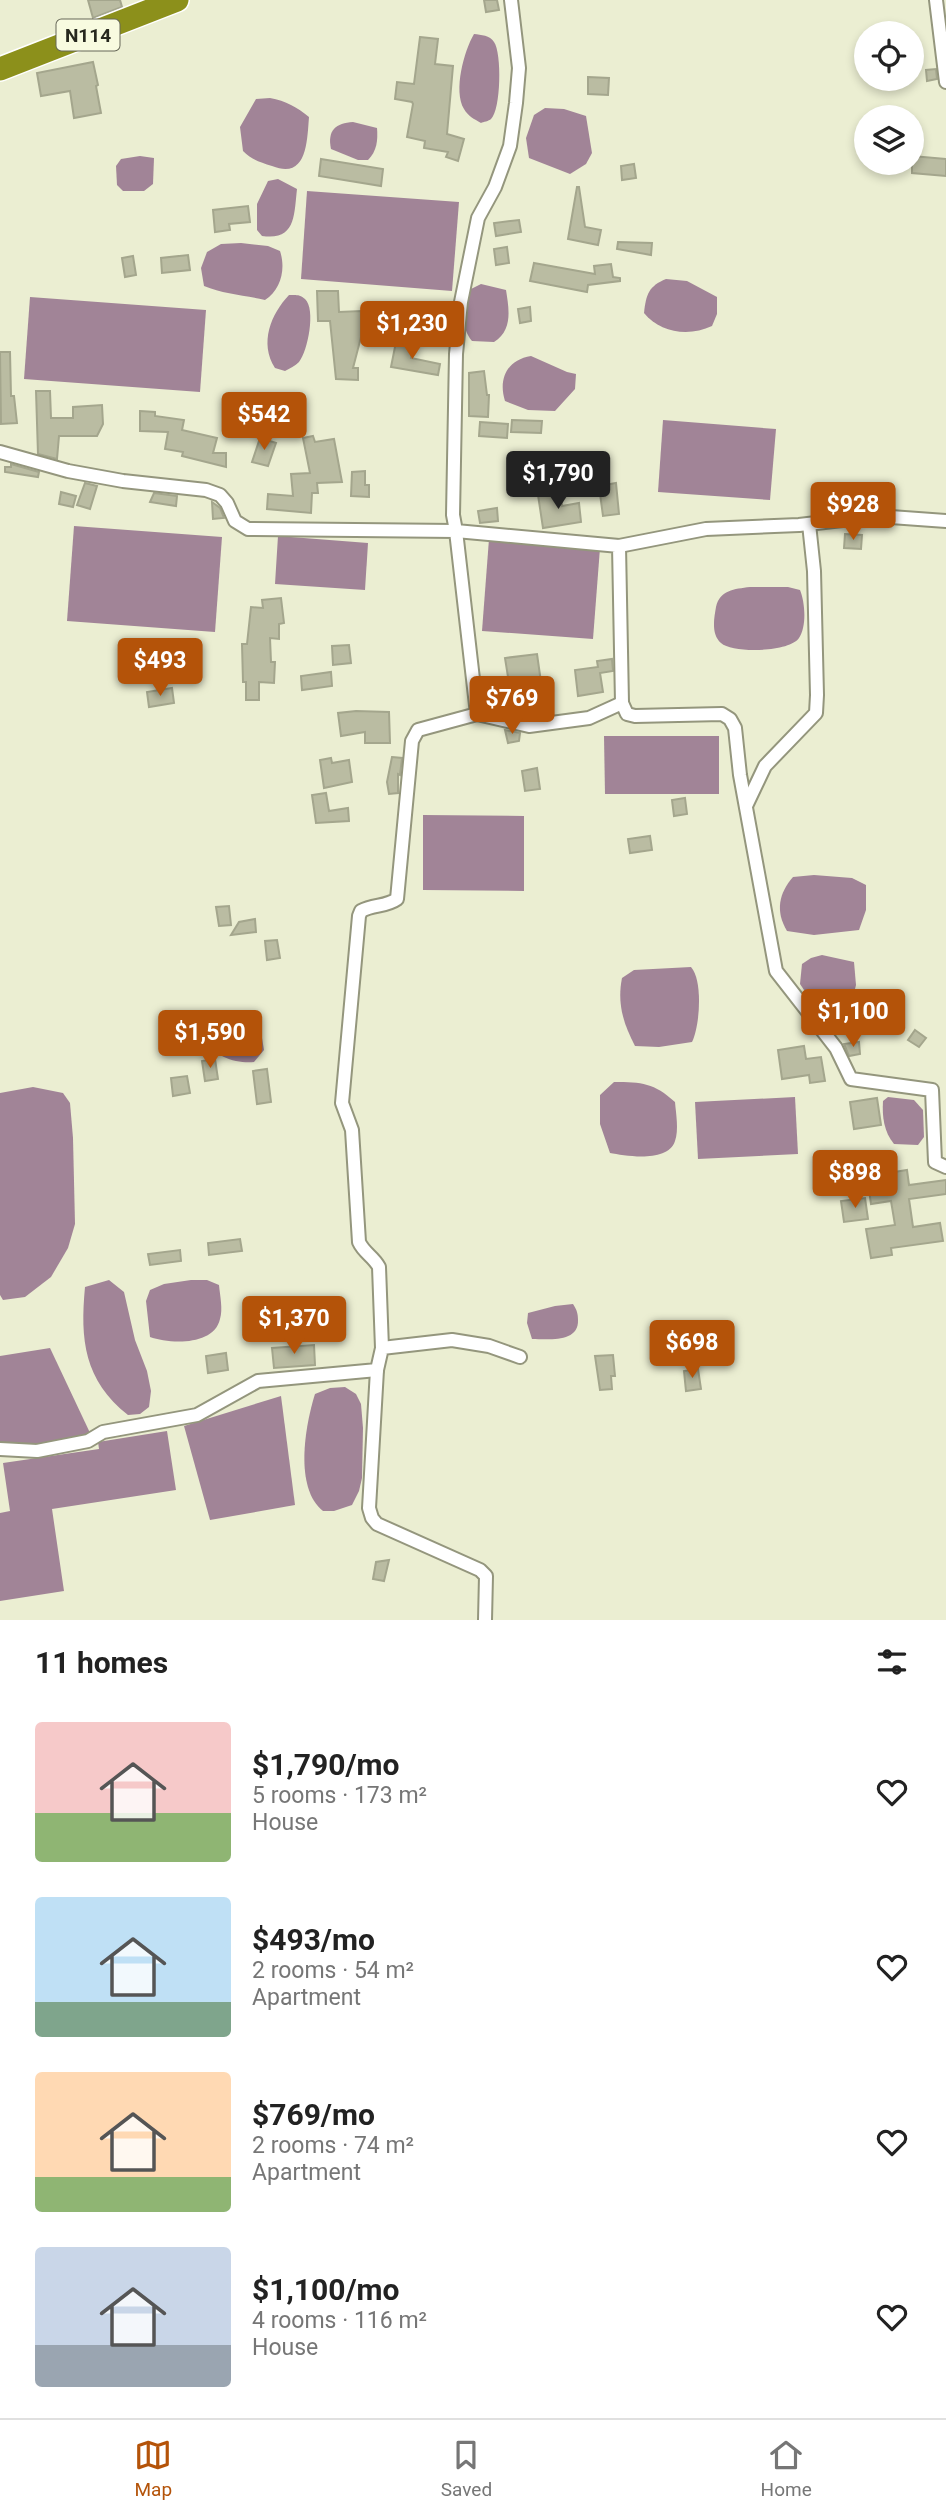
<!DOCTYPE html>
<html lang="en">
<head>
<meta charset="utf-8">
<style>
  :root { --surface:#fff; --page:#f6f6f6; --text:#222; --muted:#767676; --line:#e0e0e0; --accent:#b45309 }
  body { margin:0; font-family:Roboto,sans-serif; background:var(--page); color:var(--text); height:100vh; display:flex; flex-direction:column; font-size:26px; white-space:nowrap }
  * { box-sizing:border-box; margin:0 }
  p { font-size:23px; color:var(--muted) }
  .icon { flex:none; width:38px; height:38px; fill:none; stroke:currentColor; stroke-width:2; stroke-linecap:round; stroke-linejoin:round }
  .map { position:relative; height:1620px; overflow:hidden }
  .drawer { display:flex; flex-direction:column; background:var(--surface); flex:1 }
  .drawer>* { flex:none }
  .controls { position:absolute; left:854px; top:21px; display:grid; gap:14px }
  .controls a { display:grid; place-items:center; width:70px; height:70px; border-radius:50%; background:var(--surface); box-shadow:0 4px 10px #0003; font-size:35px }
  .price { position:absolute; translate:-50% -60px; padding:0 16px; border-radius:7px; background:var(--accent); color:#fff; font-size:23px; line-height:46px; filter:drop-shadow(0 2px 4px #0008) }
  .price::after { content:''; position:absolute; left:50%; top:42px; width:21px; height:16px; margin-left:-10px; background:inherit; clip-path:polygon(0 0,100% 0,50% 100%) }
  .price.selected { background:#222; color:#fff }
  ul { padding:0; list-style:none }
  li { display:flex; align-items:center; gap:21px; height:175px; padding:0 35px }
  li span { display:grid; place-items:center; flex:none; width:196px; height:140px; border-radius:7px; color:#555 }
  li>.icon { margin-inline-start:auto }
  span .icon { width:84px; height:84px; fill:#fffc; stroke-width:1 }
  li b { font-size:30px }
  h2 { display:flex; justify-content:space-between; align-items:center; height:84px; padding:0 35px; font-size:30px }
  .tabs { display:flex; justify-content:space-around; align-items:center; height:98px; border-top:2px solid var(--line); background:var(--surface); font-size:19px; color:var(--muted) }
  .tabs a { display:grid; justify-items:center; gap:4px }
  .tabs .selected { color:var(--accent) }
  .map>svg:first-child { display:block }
  .water { fill:#a18497 }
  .building { fill:#babca2; stroke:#a4a68d; stroke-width:2 }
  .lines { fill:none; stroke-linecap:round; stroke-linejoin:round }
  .street-casing { stroke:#94967d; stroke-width:16 }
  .highway-casing { stroke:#fff; stroke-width:26 }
  .street { stroke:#fff; stroke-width:12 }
  .highway { stroke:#8c901b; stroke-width:23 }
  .labels { text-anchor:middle; stroke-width:6; stroke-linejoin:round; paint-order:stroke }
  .shield { fill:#f8fbe0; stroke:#666758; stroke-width:2 }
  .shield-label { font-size:19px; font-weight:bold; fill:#27281e }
</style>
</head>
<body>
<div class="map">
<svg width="946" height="1620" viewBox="0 0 946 1620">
  <rect width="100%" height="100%" fill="#ebeed2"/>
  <!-- water -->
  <g class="water">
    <path d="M474 34C481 35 490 35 494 42 502 53 501 110 491 119 489 121 483 122 481 123 474 119 468 116 464 109 453 91 464 51 474 34Z"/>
    <path d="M270 98C286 101 297 107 309 117 307 142 307 180 272 166 260 162 252 160 243 151L240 127 256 99Z"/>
    <path d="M545 108 564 109 586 116 592 153 586 164 570 174 529 158 526 138 534 115Z"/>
    <path d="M353 122 377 128C378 140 377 151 368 160H358L331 149C327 130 336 123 353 122Z"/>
    <path d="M140 156 154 158 153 184 144 191H123L117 185 116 166 121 159Z"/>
    <path d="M278 179 297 189C294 215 296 241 262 236L257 230V204L268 181Z"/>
    <path d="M307 191 459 202 452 291 301 279Z"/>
    <path d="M241 243 268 246 280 251C286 269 281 290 265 300 244 295 223 294 204 286L201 268 207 252 221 244Z"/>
    <path d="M666 279 687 281 717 297V314L712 326C689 337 660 333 644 313 646 294 649 286 666 279Z"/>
    <path d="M481 284 506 290C509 309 513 330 494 342L472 341C459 326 466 308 469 290Z"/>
    <path d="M289 295C295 295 300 294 305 299 316 309 308 351 299 362 295 366 290 368 285 371L275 368C259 343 271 314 289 295Z"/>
    <path d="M30 297 206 310 200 392 24 379Z"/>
    <path d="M531 356 567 372 576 374 575 389 555 411 528 410 505 401C498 379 507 360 531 356Z"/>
    <path d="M663 420 776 429 770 500 658 492Z"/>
    <path d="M74 526 222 537 215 632 67 621Z"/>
    <path d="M278 536 368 543 365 590 275 584Z"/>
    <path d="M489 539 600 548 593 639 482 631Z"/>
    <path d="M750 587H788L800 590C805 602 807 626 799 638 790 652 733 654 721 643 711 634 714 619 716 607 720 590 734 589 750 587Z"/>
    <path d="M604 736H719V794H605Z"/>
    <path d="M423 815 524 816V891L423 890Z"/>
    <path d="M814 875 852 878 866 885V910L859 930 814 935 787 931C775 911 779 893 793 877Z"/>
    <path d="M822 955 854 962 856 985 854 993C839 1003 822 999 806 993L800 984 802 964 811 958Z"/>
    <path d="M691 967C703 980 700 1026 692 1042L659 1047 635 1046C623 1023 617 1003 622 978L634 970Z"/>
    <path d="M232 1019H244L260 1026 264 1050 254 1062C239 1064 210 1057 210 1039 210 1033 211 1027 216 1023 219 1021 227 1020 232 1019Z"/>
    <path d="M614 1082C642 1082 654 1083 675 1102 676 1114 679 1130 675 1141 668 1163 626 1156 610 1153L600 1124V1095Z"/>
    <path d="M33 1087 63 1093 70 1103 73 1138 75 1224 68 1248 51 1277 25 1297 3 1300 0 1295V1093Z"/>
    <path d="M795 1097 798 1154 698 1159 695 1102Z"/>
    <path d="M888 1097 914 1100 923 1110 924 1137 918 1145 894 1144C884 1132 882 1117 883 1101Z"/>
    <path d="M109 1280 124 1292 135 1340 147 1371 151 1391 149 1407 140 1414 128 1415C84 1380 80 1340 85 1287Z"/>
    <path d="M191 1280H207L219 1285C220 1296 223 1309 220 1319 214 1346 170 1344 150 1337L146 1301 150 1290 164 1284Z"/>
    <path d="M573 1304C577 1310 578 1314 578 1320 579 1343 548 1339 532 1339L527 1323 528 1313 555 1306Z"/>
    <path d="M50 1348 91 1435 39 1446 0 1445V1356Z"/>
    <path d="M345 1387 356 1394 361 1404 363 1428 362 1478 359 1491 352 1505 334 1511H323C294 1488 305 1426 315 1394L330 1388Z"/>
    <path d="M281 1396 295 1505 210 1520 184 1426Z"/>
    <path d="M167 1431 176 1490 52 1509 64 1591 0 1601V1513L10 1511 3 1463 99 1449 98 1442Z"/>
  </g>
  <!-- building -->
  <g class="building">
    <path d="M88 0H120L122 7 93 18Z"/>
    <path d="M484 0H497L499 10 486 12Z"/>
    <path d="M420 37 438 39 435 64 453 66 447 134 464 139 458 161 446 157 448 152 424 148 425 141 407 137 413 104 412 102 395 99 397 82 414 84Z"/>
    <path d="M93 62 98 85 96 86 101 113 74 118 70 91 41 96 37 73Z"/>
    <path d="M936 69 937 79 927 81 926 70Z"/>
    <path d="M588 77 609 78 608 95 588 94Z"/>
    <path d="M912 156 946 159V176L912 173Z"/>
    <path d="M321 159 383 169 381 186 319 176Z"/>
    <path d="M634 164 636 178 622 180 621 166Z"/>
    <path d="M577 187H579L585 227 601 230 598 245 568 239Z"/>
    <path d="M248 206 250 222 229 224 230 230 215 232 213 210Z"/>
    <path d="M519 220 521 232 496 236 494 223Z"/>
    <path d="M618 242 652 243 651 255 617 249Z"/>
    <path d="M507 247 509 263 496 265 494 249Z"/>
    <path d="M188 255 190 270 162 273 161 258Z"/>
    <path d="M133 256 136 275 125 277 122 258Z"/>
    <path d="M534 263 595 274 594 266 611 264 613 277 620 278V281L588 285 587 292 530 281Z"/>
    <path d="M317 291H338L339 312 361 311V337L353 368H358V380L336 379 330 321H318Z"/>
    <path d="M530 307 531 321 520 323 518 309Z"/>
    <path d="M396 342 413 345 411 358 440 364 438 375 391 367Z"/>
    <path d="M0 352H10L11 396H14L17 423 1 424Z"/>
    <path d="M484 371 487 395H489L488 417 469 416V373Z"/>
    <path d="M36 391H50L51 418H73V407L102 405 103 424 97 436H59L57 459 38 454Z"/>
    <path d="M140 411 155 412V416L184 420 182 430 217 438 213 453H226V467L182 456 183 452 165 449 168 432 140 431Z"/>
    <path d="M512 420 542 421 541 433 511 432Z"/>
    <path d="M480 422 508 424 507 438 479 436Z"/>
    <path d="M313 436 315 442 334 439 342 482 317 483 318 493H312L311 513 267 509 268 494 293 496 291 474 310 473 303 438Z"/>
    <path d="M260 438 276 443 268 466 252 462Z"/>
    <path d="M11 464 39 472 38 477 5 472V467H11Z"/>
    <path d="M365 471V485H369V497L351 496 352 472Z"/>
    <path d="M85 483 97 486 90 509 77 505Z"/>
    <path d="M616 483 619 514 603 516 599 486Z"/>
    <path d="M560 491 562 506 579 503 581 522 543 528 538 495Z"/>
    <path d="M61 492 76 496 73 507 59 504Z"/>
    <path d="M154 493 177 496 176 506 150 502Z"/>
    <path d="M212 502 220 508 224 518 213 519Z"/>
    <path d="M497 508 498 521 480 523 478 511Z"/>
    <path d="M845 534 862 535 861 549 844 548Z"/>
    <path d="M281 598 284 623 279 624V639L270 638 271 662H275L274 683 259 682V700H246V682H243L242 644H247L251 607 263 608 262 600Z"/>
    <path d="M349 645 351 663 333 665 332 646Z"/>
    <path d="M537 654 541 682 529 694H525L522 716 510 713 512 702 505 658Z"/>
    <path d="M612 659 613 671 600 673 603 692 578 696 575 670 598 667 597 661Z"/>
    <path d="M331 672 332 686 302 690 301 676Z"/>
    <path d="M172 688 174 703 149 707 147 692Z"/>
    <path d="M356 711 389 712 390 743H365V732L341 736 338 713Z"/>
    <path d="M505 730 520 733 519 741 508 743Z"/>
    <path d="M392 757 402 758 400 775 398 774V793L389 794 387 782Z"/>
    <path d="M331 758 332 763 349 760 352 782 324 788 320 760Z"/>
    <path d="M537 768 540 789 525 791 522 771Z"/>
    <path d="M326 793 329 811 348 808 349 821 316 823 312 795Z"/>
    <path d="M685 798 687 814 674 816 672 800Z"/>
    <path d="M650 836 652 850 630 853 628 839Z"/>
    <path d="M229 906 231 925 219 926 216 907Z"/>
    <path d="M255 919 256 932 231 935 239 922Z"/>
    <path d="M277 940 280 958 267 960 265 941Z"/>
    <path d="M915 1030 926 1038 919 1047 908 1040Z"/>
    <path d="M859 1042 860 1054 849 1056 844 1044Z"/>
    <path d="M804 1046 806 1059 821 1057 825 1081 810 1083 809 1075 782 1079 778 1050Z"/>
    <path d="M215 1059 218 1079 205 1081 202 1061Z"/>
    <path d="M267 1069 271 1102 257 1104 253 1071Z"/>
    <path d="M187 1076 190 1093 173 1096 171 1078Z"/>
    <path d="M877 1098 881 1125 854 1129 850 1102Z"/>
    <path d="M907 1170 909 1185 946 1180V1194L909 1199 913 1227 940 1223 943 1241 891 1248 892 1255 871 1258 866 1229 895 1225 891 1201 871 1204 868 1183 895 1180 894 1172Z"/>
    <path d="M865 1198 868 1219 844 1222 841 1201Z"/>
    <path d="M240 1239 242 1251 209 1255 208 1243Z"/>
    <path d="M180 1250 181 1261 150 1265 148 1254Z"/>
    <path d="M314 1345 315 1365 274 1368 272 1348Z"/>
    <path d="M226 1353 228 1370 208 1373 206 1356Z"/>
    <path d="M613 1355 615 1376H611L612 1389 600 1390 595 1356Z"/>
    <path d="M698 1369 701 1389 686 1391 684 1371Z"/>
    <path d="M389 1560 384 1581 373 1579 376 1562Z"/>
  </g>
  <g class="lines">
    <!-- street casing -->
    <g class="street-casing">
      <g id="street">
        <path d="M511 0 519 68 516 103 510 146 495 187 478 218 461 302 456 354 453 515 456 531 619 546 622 703 627 714 635 716 722 714 730 719 735 728 740 775 776 971 836 1048 851 1079 932 1090 935 1162 946 1167"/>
        <path d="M936 0 946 82"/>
        <path d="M0 452 68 471 123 481 206 490 220 495 227 503 235 521 248 529 456 531 477 714 418 730 412 741 397 899C386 907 373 904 361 911L359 916 342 1103 352 1130 359 1242C364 1253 373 1256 379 1267L382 1348"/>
        <path d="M619 546 706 529 799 525 877 516 946 521"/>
        <path d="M477 714 529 726 589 718 622 703"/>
        <path d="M746 806 765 766 816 713 817 695 814 571 809 524"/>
        <path d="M377 1370 369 1508 372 1518 377 1524 480 1570 486 1576 485 1620"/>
        <path d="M0 1449 37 1451 88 1441 103 1432 197 1415 258 1381 377 1370 382 1348 452 1340 489 1346 520 1357"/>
      </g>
    </g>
    <!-- highway casing -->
    <g class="highway-casing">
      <path id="highway" d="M0 69 177 0"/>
    </g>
    <!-- street -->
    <use href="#street" class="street"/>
    <!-- highway -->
    <use href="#highway" class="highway"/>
  </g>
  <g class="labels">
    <!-- shield labels -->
    <rect class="shield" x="56.5" y="19.5" width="63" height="31" rx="5"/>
    <g class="shield-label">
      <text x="88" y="42">N114</text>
    </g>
  </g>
</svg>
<div class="controls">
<a><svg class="icon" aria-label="locate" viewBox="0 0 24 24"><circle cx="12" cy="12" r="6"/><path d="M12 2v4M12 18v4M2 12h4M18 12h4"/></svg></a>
<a><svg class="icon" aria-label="layers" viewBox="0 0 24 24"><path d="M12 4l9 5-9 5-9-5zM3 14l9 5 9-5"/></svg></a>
</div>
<b class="price" style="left:412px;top:361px">$1,230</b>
<b class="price" style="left:264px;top:452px">$542</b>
<b class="price selected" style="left:558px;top:511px">$1,790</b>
<b class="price" style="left:853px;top:542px">$928</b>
<b class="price" style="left:160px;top:698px">$493</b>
<b class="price" style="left:512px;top:736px">$769</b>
<b class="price" style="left:853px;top:1049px">$1,100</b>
<b class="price" style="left:210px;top:1070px">$1,590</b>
<b class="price" style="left:855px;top:1210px">$898</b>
<b class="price" style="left:294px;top:1356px">$1,370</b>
<b class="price" style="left:692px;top:1380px">$698</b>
</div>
<section class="drawer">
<h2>11 homes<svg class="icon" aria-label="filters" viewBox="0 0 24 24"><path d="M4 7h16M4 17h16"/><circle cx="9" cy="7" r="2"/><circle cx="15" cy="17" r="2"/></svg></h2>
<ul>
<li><span style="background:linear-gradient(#f6c9c9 65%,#8fb573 0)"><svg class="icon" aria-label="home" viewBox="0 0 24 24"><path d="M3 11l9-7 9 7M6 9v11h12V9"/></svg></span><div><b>$1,790/mo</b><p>5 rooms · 173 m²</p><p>House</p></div><svg class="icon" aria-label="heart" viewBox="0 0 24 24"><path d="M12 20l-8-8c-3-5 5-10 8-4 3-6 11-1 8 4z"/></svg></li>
<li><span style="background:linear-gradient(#bfe0f5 75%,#7fa58c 0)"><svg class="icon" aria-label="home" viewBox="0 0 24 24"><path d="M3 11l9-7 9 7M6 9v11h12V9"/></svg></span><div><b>$493/mo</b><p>2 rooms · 54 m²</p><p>Apartment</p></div><svg class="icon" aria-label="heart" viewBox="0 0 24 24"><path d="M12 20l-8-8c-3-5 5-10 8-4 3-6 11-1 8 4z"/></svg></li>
<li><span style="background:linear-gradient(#ffd9b3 75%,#8fb573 0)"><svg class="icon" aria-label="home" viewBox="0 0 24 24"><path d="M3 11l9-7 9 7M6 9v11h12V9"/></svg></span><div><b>$769/mo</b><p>2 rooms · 74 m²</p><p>Apartment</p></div><svg class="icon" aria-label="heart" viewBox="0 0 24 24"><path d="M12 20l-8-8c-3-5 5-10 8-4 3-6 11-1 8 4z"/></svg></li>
<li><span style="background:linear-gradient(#c9d6e8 70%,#9aa5b1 0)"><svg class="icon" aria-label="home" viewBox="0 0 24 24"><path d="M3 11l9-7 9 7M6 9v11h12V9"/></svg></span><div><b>$1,100/mo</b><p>4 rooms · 116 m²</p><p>House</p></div><svg class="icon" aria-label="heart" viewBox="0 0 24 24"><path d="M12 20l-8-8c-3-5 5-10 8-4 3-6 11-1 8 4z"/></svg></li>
</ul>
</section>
<nav class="tabs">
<a class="selected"><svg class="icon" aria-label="map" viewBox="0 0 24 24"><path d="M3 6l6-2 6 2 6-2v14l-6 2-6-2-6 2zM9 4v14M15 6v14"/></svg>Map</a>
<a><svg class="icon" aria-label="saved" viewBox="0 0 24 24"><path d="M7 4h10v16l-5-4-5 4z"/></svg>Saved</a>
<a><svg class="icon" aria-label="home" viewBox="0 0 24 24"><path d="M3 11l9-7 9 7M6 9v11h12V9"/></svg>Home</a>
</nav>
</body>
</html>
